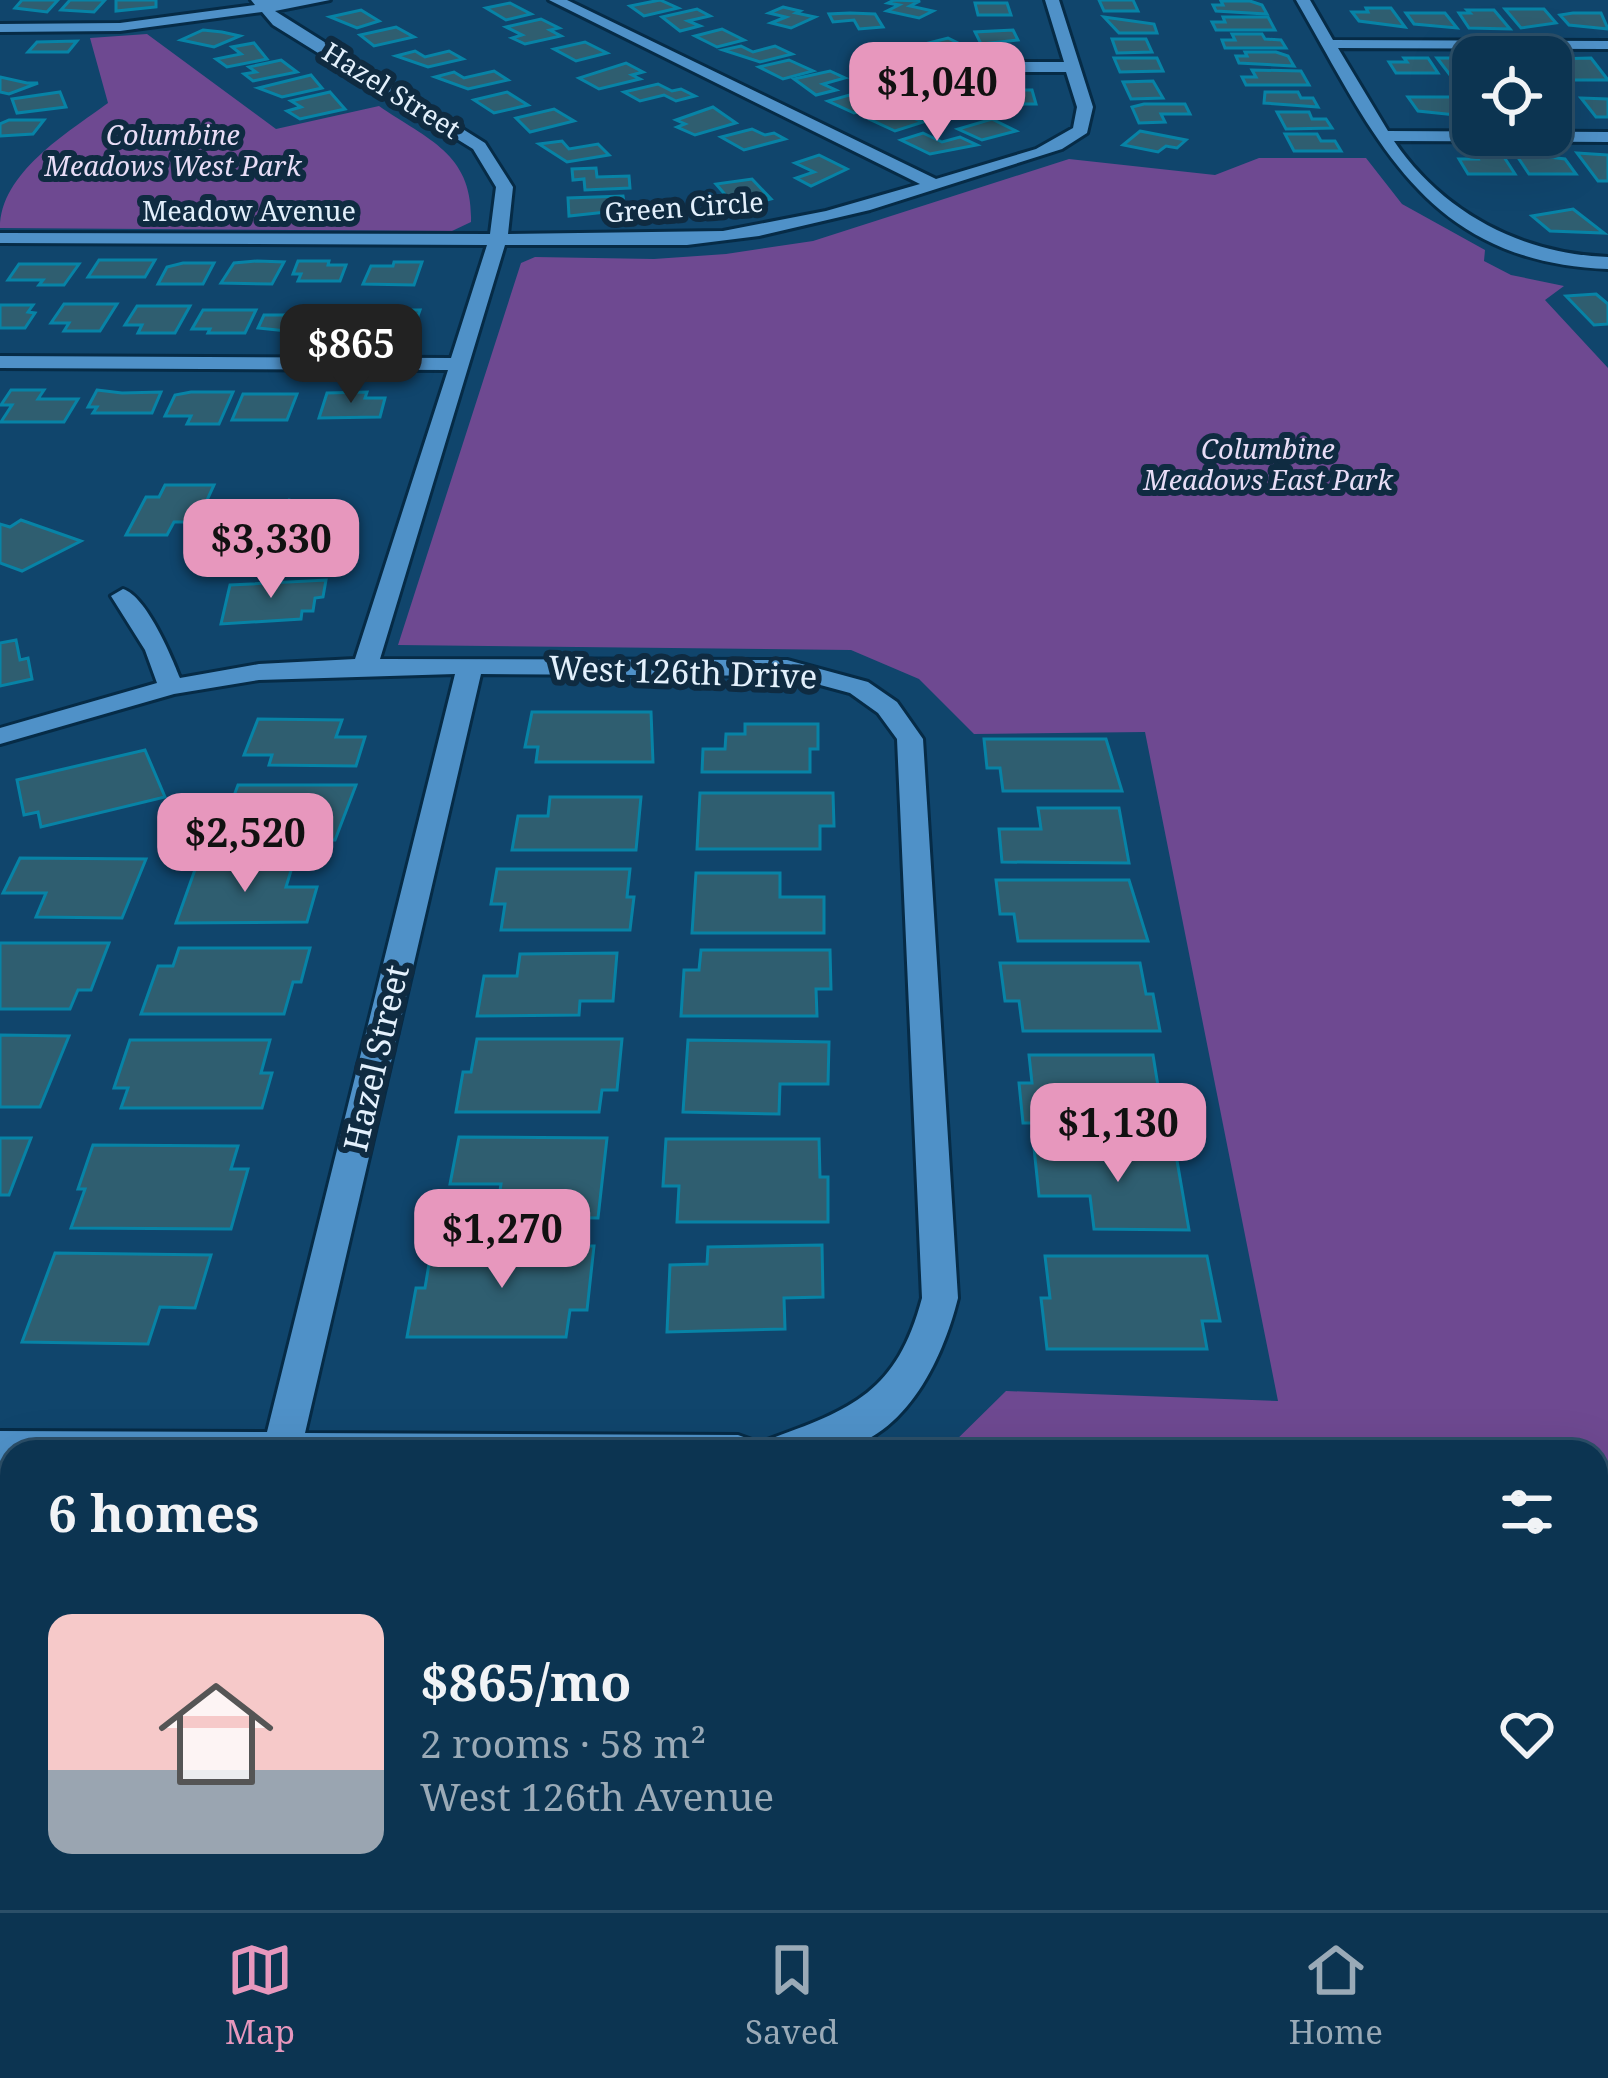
<!DOCTYPE html>
<html lang="en">
<head>
<meta charset="utf-8">
<style>
  :root { --surface:#0c3451; --page:#1a3f5b; --text:#f1f3f6; --muted:#9aaab7; --line:#2c4f68; --accent:#e797bd }
  body { margin:0; font-family:"Noto Serif",serif; background:var(--page); color:var(--text); height:100vh; display:flex; flex-direction:column; font-size:45px; white-space:nowrap }
  * { box-sizing:border-box; margin:0 }
  p { font-size:39px; color:var(--muted) }
  .icon { flex:none; width:66px; height:66px; fill:none; stroke:currentColor; stroke-width:2; stroke-linecap:round; stroke-linejoin:round }
  .map { position:relative; flex:1; overflow:hidden }
  .side { position:absolute; left:0px; top:1440px; width:1608px; height:471px; display:flex; flex-direction:column; background:var(--surface); border-radius:36px 36px 0 0; box-shadow:0 12px 48px #0002,0 0 0 3px var(--line) }
  .side>* { flex:none }
  .tools { position:absolute; left:1452px; top:36px; display:grid; gap:24px }
  .tools a { display:grid; place-items:center; width:120px; height:120px; border-radius:24px; background:var(--surface); box-shadow:0 12px 48px #0002,0 0 0 3px var(--line); font-size:60px }
  .price { position:absolute; translate:-50% -102px; padding:0 27px; border-radius:24px; background:var(--accent); color:#111; font-size:39px; line-height:78px; filter:drop-shadow(0 3px 6px #0008) }
  .price::after { content:''; position:absolute; left:50%; top:72px; width:36px; height:27px; margin-left:-18px; background:inherit; clip-path:polygon(0 0,100% 0,50% 100%) }
  .price.selected { background:#222; color:#fff }
  ul { padding:0; list-style:none }
  li { display:flex; align-items:center; gap:36px; height:300px; padding:0 48px }
  li span { display:grid; place-items:center; flex:none; width:336px; height:240px; border-radius:24px; color:#555 }
  li>.icon { margin-inline-start:auto }
  span .icon { width:144px; height:144px; fill:#fffc; stroke-width:1 }
  li b { font-size:51px }
  h2 { display:flex; justify-content:space-between; align-items:center; height:144px; padding:0 48px; font-size:51px }
  .tabs { display:flex; justify-content:space-around; align-items:center; height:168px; border-top:3px solid var(--line); background:var(--surface); font-size:33px; color:var(--muted) }
  .tabs a { display:grid; justify-items:center; gap:6px }
  .tabs .selected { color:var(--accent) }
  .map>svg:first-child { display:block }
  .green { fill:#6e4991 }
  .building { fill:#2f5e70; stroke:#0783a6; stroke-width:3 }
  .lines { fill:none; stroke-linecap:round; stroke-linejoin:round }
  .street-casing { stroke:#062b46; stroke-width:6 }
  .street { fill:#4f91c8; fill-rule:evenodd }
  .labels { text-anchor:middle; stroke-width:12; stroke-linejoin:round; paint-order:stroke }
  .far-street-label { font-size:27px; fill:#e3f0fc; stroke:#0f2b41 }
  .far-park-label { font-size:27px; font-style:italic; fill:#e8ddf6; stroke:#0f2b41 }
  .street-label { font-size:33px; fill:#e3f0fc; stroke:#0f2b41 }
</style>
</head>
<body>
<div class="map">
<svg width="1608" height="1910" viewBox="0 0 1608 1910">
  <rect width="100%" height="100%" fill="#10456c"/>
  <!-- green -->
  <g class="green">
    <path d="M147 34 276 129 379 106C430 141 473 154 471 222L452 231 0 228C0 173 67 133 108 103L90 38Z"/>
    <path d="M1259 158H1366L1402 204 1485 250 1484 261 1511 275 1564 286 1545 300 1608 368V1528H1596V1452H944L1006 1391 1278 1401 1145 732 974 734 919 679 851 650 398 645 521 263 535 257 654 259 726 254 813 241 1069 159 1215 175Z"/>
  </g>
  <!-- building -->
  <g class="building">
    <path d="M22 0H58L47 12 15 8Z"/>
    <path d="M70 0H105L94 12 61 10Z"/>
    <path d="M116 0H156V7L116 11Z"/>
    <path d="M660 0 678 8 644 16 630 6Z"/>
    <path d="M894 0 920 1 910 6 933 11 919 18 887 11 899 5 888 3Z"/>
    <path d="M1099 0H1133L1138 11H1104Z"/>
    <path d="M1221 1H1250L1262 5 1267 14 1216 11 1213 5H1223Z"/>
    <path d="M510 3 531 14 506 20 486 8Z"/>
    <path d="M975 3H1007L1011 15H978Z"/>
    <path d="M783 7 800 11 796 13 815 17 791 28 771 23 786 17 769 13Z"/>
    <path d="M1366 8H1391L1405 27 1359 21 1352 12H1368Z"/>
    <path d="M697 9 710 16 688 21 700 26 680 31 662 17Z"/>
    <path d="M1505 9H1544L1556 23 1521 28Z"/>
    <path d="M361 10 379 21 357 28 330 17Z"/>
    <path d="M1467 10H1494L1510 29 1469 28 1459 13H1470Z"/>
    <path d="M850 13 875 14 883 27 859 29 854 20 833 22 829 14Z"/>
    <path d="M1406 13H1445L1457 28 1414 24Z"/>
    <path d="M1573 13H1601L1608 29 1569 25 1560 15Z"/>
    <path d="M1104 17 1154 24 1157 33H1119Z"/>
    <path d="M1223 17H1268L1275 30H1216L1212 22H1225Z"/>
    <path d="M541 19 559 28 550 30 561 36 525 44 512 38 522 35 506 27Z"/>
    <path d="M396 27 414 37 374 46 360 35Z"/>
    <path d="M722 29 744 40 717 47 695 36Z"/>
    <path d="M203 30 222 32 240 36 214 47 181 40Z"/>
    <path d="M1013 30 1018 40 981 44 975 32Z"/>
    <path d="M1232 34H1262L1265 39 1281 40 1286 48H1225L1222 40H1235Z"/>
    <path d="M948 38 966 47 935 54 917 46Z"/>
    <path d="M1112 39H1146L1152 52 1117 53Z"/>
    <path d="M77 41 68 52H28L37 42Z"/>
    <path d="M585 42 607 53 576 61 554 49Z"/>
    <path d="M254 43 267 59 227 67 216 59 241 54 232 47Z"/>
    <path d="M741 46 753 52 775 46 792 54 760 62 723 50Z"/>
    <path d="M415 51 425 57 449 51 463 59 428 67 396 56Z"/>
    <path d="M1245 52H1276L1288 56 1294 66 1239 63 1236 56H1247Z"/>
    <path d="M1114 58H1157L1163 71 1120 72Z"/>
    <path d="M1404 58H1428L1438 73H1396L1389 62H1407Z"/>
    <path d="M1437 58H1473V80L1468 75H1450Z"/>
    <path d="M1591 58 1608 80H1565L1551 64V59Z"/>
    <path d="M937 59 939 66H930L925 74H876L875 61Z"/>
    <path d="M281 60 297 72 253 81 244 74 256 72 249 67Z"/>
    <path d="M789 60 813 71 783 79 759 67Z"/>
    <path d="M626 63 643 72 632 75 640 79 599 89 579 78Z"/>
    <path d="M1252 70 1301 71 1309 85H1246L1242 77H1256Z"/>
    <path d="M494 71 508 80 468 89 435 77 454 72 464 78Z"/>
    <path d="M830 71 845 78 823 84 836 90 816 95 794 79Z"/>
    <path d="M311 75 322 88 282 97 258 88Z"/>
    <path d="M0 77 27 83H38L9 94 0 92Z"/>
    <path d="M944 77 974 86 939 97 905 83Z"/>
    <path d="M1153 81 1163 98 1131 99 1123 82Z"/>
    <path d="M658 84 672 91 681 89 695 96 676 101 664 95 640 101 624 92Z"/>
    <path d="M992 90H1032L1036 104H995Z"/>
    <path d="M60 92 66 107 17 113 12 99Z"/>
    <path d="M330 92 345 109 300 119 287 111 301 107 291 101Z"/>
    <path d="M507 92 528 105 494 113 474 100Z"/>
    <path d="M1265 92H1298L1301 98H1313L1318 107 1264 103Z"/>
    <path d="M853 94 880 107 854 113 828 101Z"/>
    <path d="M1408 97H1451L1465 116 1418 111Z"/>
    <path d="M1581 98 1608 99V117H1596Z"/>
    <path d="M1144 104H1185L1190 114H1161L1165 122 1139 123 1132 107Z"/>
    <path d="M713 107 736 123 695 135 677 127 685 124 676 120Z"/>
    <path d="M554 109 574 121 530 132 516 118Z"/>
    <path d="M895 110 923 122 895 131 867 118Z"/>
    <path d="M1277 112H1309L1312 119H1326L1332 128 1286 129Z"/>
    <path d="M992 119 1016 131 982 140 958 129Z"/>
    <path d="M9 120H44L33 134 0 136V124Z"/>
    <path d="M752 129 765 135 774 133 785 139 744 150 721 137Z"/>
    <path d="M1140 131 1186 140 1177 148 1166 146 1158 152 1123 145Z"/>
    <path d="M923 133 942 142 960 137 977 145 930 154 901 140Z"/>
    <path d="M1285 134H1317L1321 141H1335L1341 151H1294Z"/>
    <path d="M562 141 569 149 598 144 609 155 567 162 539 144Z"/>
    <path d="M1515 153 1565 159 1576 174H1529Z"/>
    <path d="M1577 153 1608 155V181H1598Z"/>
    <path d="M1475 154H1502L1515 174H1468L1459 159H1478Z"/>
    <path d="M819 155 847 169 811 186 796 178 814 172 795 163Z"/>
    <path d="M596 168 597 177 629 176 630 188 585 190 584 179 573 180 572 169Z"/>
    <path d="M752 179 771 199 721 211 713 201 729 199 716 184Z"/>
    <path d="M623 196 625 210 569 216 568 198Z"/>
    <path d="M1573 209 1604 233 1550 231 1532 216Z"/>
    <path d="M99 260H155L145 277H88Z"/>
    <path d="M257 261 284 262 272 284 221 283 234 263Z"/>
    <path d="M298 261H329L328 265H346L340 281H298L301 274H293Z"/>
    <path d="M394 262H422L414 285 363 284 371 266H393Z"/>
    <path d="M183 263H214L203 284H158L167 267Z"/>
    <path d="M19 264H79L64 285H39L43 280H8Z"/>
    <path d="M1596 294 1608 304V324L1594 325 1566 296Z"/>
    <path d="M64 304H117L100 331H64L69 323H51Z"/>
    <path d="M0 305H33L28 312 35 313 25 328H0Z"/>
    <path d="M137 306H190L175 333H138L142 325H125Z"/>
    <path d="M203 310H256L245 333H208L210 329H192Z"/>
    <path d="M299 310H336L325 335 258 328 264 315H297Z"/>
    <path d="M364 310H420L414 327 355 332Z"/>
    <path d="M11 390H44L38 399H78L64 422H1L12 405H1Z"/>
    <path d="M97 390 122 393 161 392 152 413H93L97 407H88Z"/>
    <path d="M191 392H233L219 424H187L191 416H165L175 395Z"/>
    <path d="M367 392 365 398H385L380 417 319 418 327 393Z"/>
    <path d="M243 394H297L287 420H232Z"/>
    <path d="M165 485H214L197 522H174L167 535H126L146 497H159Z"/>
    <path d="M289 500 342 517 275 564 242 553 265 537 244 530Z"/>
    <path d="M21 520 81 541 22 571 0 563V524L10 527Z"/>
    <path d="M326 580 323 597 315 598 313 611H302L301 619 221 624 230 585Z"/>
    <path d="M16 640 20 660 28 658 32 679 0 686V643Z"/>
    <path d="M532 712H651L653 762H536L538 747H525Z"/>
    <path d="M258 719 342 720 336 737H365L356 766 269 765 272 755H244Z"/>
    <path d="M745 724H818V749H810V772H702L703 749H725L726 734H745Z"/>
    <path d="M984 739H1106L1122 791H1003L1000 768H987Z"/>
    <path d="M145 750 165 797 41 827 38 812 24 815 17 780Z"/>
    <path d="M238 785H356L335 840H205L219 801H232Z"/>
    <path d="M700 793H833L834 826H820V849H697Z"/>
    <path d="M550 797H641L636 850H512L518 816H548Z"/>
    <path d="M1038 808H1119L1129 863 1002 862 999 829H1041Z"/>
    <path d="M20 858 146 859 122 918 36 917 46 893H3Z"/>
    <path d="M197 864H293L286 887H317L307 922 176 923Z"/>
    <path d="M497 869H630L627 897H634L630 930H501L505 904H491Z"/>
    <path d="M696 873H780V897H824V933H692Z"/>
    <path d="M996 880H1129L1148 941H1018L1014 914H1000Z"/>
    <path d="M0 943H109L91 990H78L70 1009H0Z"/>
    <path d="M179 948H310L301 982H293L284 1014H141L158 966H173Z"/>
    <path d="M701 950H830L831 989H816L817 1016H681L684 970H699Z"/>
    <path d="M617 953 613 1001H580L579 1015 477 1016 484 976H517L520 954Z"/>
    <path d="M1000 963H1140L1146 994H1153L1160 1031H1023L1019 1001H1005Z"/>
    <path d="M0 1035 69 1036 40 1107H0Z"/>
    <path d="M477 1039H622L617 1090H602L599 1112H456L463 1072H471Z"/>
    <path d="M130 1040H270L261 1073H272L262 1108H121L128 1088H114Z"/>
    <path d="M688 1040 829 1042 828 1084H780L779 1114 683 1112Z"/>
    <path d="M1029 1055H1153L1158 1086H1147L1153 1123H1023L1019 1083H1032Z"/>
    <path d="M459 1137 607 1138 598 1218 496 1217 501 1184H450Z"/>
    <path d="M0 1138H31L9 1195H0Z"/>
    <path d="M666 1139H819L820 1177H828V1222H677L679 1186H663Z"/>
    <path d="M93 1145 238 1146 231 1169H248L231 1229 71 1228 85 1189H78Z"/>
    <path d="M1034 1148 1175 1149 1189 1230 1094 1229 1090 1196H1039Z"/>
    <path d="M822 1245 823 1297 784 1298 785 1329 667 1332 670 1265 707 1264 708 1247Z"/>
    <path d="M432 1246H594L587 1310H570L566 1337H407L416 1288H425Z"/>
    <path d="M55 1253 211 1255 195 1308 160 1307 148 1344 22 1342Z"/>
    <path d="M1045 1256H1207L1220 1321H1202L1207 1349H1047L1041 1298H1050Z"/>
  </g>
  <g class="lines">
    <!-- street casing -->
    <g class="street-casing">
      <g id="street">
        <path d="M251 0H330L275 11 485 143 513 187 508 234 723 231 826 211 920 184 549 0H567L936 179 1036 149 1073 128 1077 107 1066 72H1005L997 67 1005 62H1064L1045 0H1059L1093 107 1087 133 1062 149 870 210 759 236 687 245H505L380 659 787 660 868 682 897 702 923 739 958 1298C942 1362 903 1444 827 1452 806 1454 783 1452 762 1452L767 1440C853 1409 897 1392 922 1298L897 739 878 713 850 693 787 676 481 674 305 1433 738 1435 752 1440 757 1452H12V1465H0V1431L267 1432 455 674 259 680 174 694 0 744V728L157 683 145 650 111 596 123 589C146 596 171 655 180 678L259 664 355 659 448 370 0 368V356L451 358 487 245 0 243V233L490 234 496 187 473 149 273 25 262 12 120 31 0 32V24L120 23 255 5Z"/>
        <path d="M1296 0H1310L1333 40 1608 41V49L1338 48 1388 131 1608 132V142L1394 141C1443 213 1522 254 1608 257V269C1424 262 1376 138 1296 0Z"/>
      </g>
    </g>
    <!-- street -->
    <use href="#street" class="street"/>
  </g>
  <g class="labels">
    <!-- far-street labels -->
    <g class="far-street-label">
      <text transform="translate(391 91) rotate(32)" y="9">Hazel Street</text>
      <text transform="translate(684 208) rotate(-4)" y="9">Green Circle</text>
      <text x="249" y="221">Meadow Avenue</text>
    </g>
    <!-- far-park labels -->
    <g class="far-park-label">
      <text x="173" y="145">Columbine<tspan x="173" dy="31">Meadows West Park</tspan></text>
      <text x="1268" y="459">Columbine<tspan x="1268" dy="31">Meadows East Park</tspan></text>
    </g>
    <!-- street labels -->
    <g class="street-label">
      <text transform="translate(683 672) rotate(2)" y="12">West 126th Drive</text>
      <text transform="translate(376 1058) rotate(-77)" y="12">Hazel Street</text>
    </g>
  </g>
</svg>
<div class="tools">
<a><svg class="icon" aria-label="locate" viewBox="0 0 24 24"><circle cx="12" cy="12" r="6"/><path d="M12 2v4M12 18v4M2 12h4M18 12h4"/></svg></a>
</div>
<b class="price" style="left:937px;top:144px">$1,040</b>
<b class="price selected" style="left:351px;top:406px">$865</b>
<b class="price" style="left:271px;top:601px">$3,330</b>
<b class="price" style="left:245px;top:895px">$2,520</b>
<b class="price" style="left:1118px;top:1185px">$1,130</b>
<b class="price" style="left:502px;top:1291px">$1,270</b>
<section class="side">
<h2>6 homes<svg class="icon" aria-label="filters" viewBox="0 0 24 24"><path d="M4 7h16M4 17h16"/><circle cx="9" cy="7" r="2"/><circle cx="15" cy="17" r="2"/></svg></h2>
<ul>
<li><span style="background:linear-gradient(#f6c9c9 65%,#9aa5b1 0)"><svg class="icon" aria-label="home" viewBox="0 0 24 24"><path d="M3 11l9-7 9 7M6 9v11h12V9"/></svg></span><div><b>$865/mo</b><p>2 rooms · 58 m²</p><p>West 126th Avenue</p></div><svg class="icon" aria-label="heart" viewBox="0 0 24 24"><path d="M12 20l-8-8c-3-5 5-10 8-4 3-6 11-1 8 4z"/></svg></li>
</ul>
</section>
</div>
<nav class="tabs">
<a class="selected"><svg class="icon" aria-label="map" viewBox="0 0 24 24"><path d="M3 6l6-2 6 2 6-2v14l-6 2-6-2-6 2zM9 4v14M15 6v14"/></svg>Map</a>
<a><svg class="icon" aria-label="saved" viewBox="0 0 24 24"><path d="M7 4h10v16l-5-4-5 4z"/></svg>Saved</a>
<a><svg class="icon" aria-label="home" viewBox="0 0 24 24"><path d="M3 11l9-7 9 7M6 9v11h12V9"/></svg>Home</a>
</nav>
</body>
</html>
